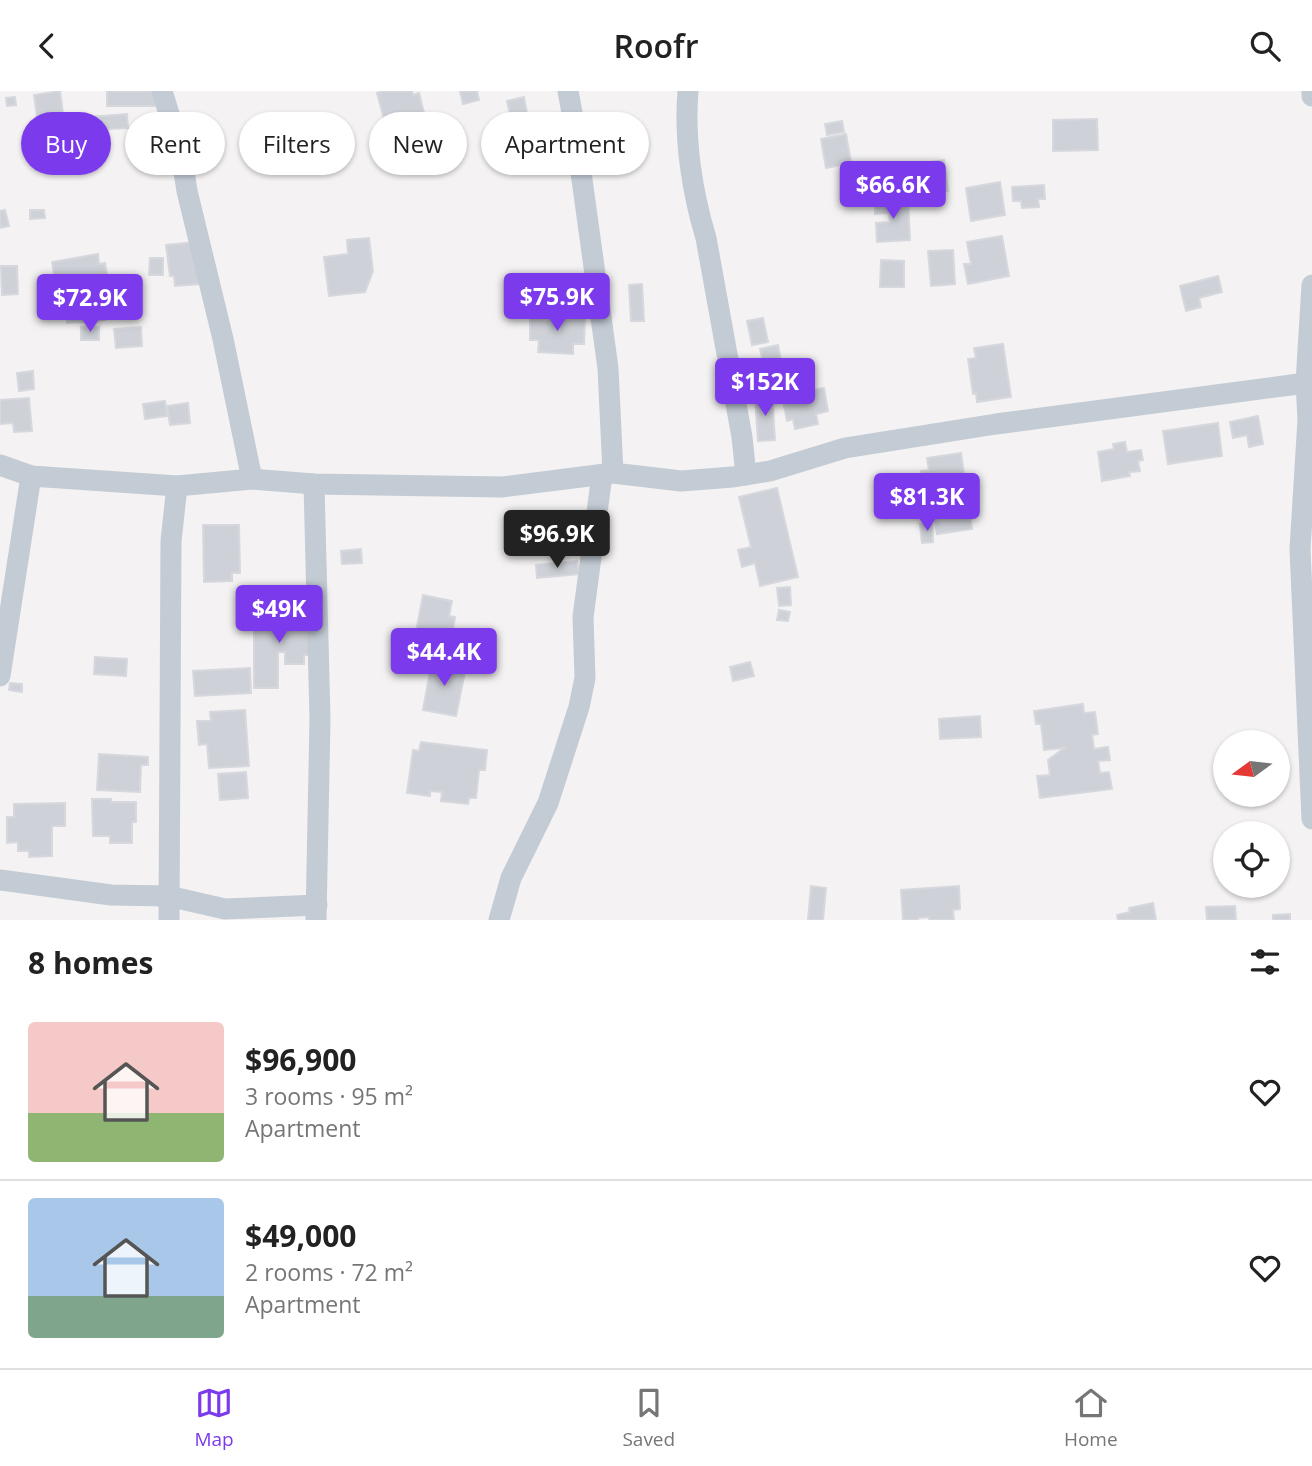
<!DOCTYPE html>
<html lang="en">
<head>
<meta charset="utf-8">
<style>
  :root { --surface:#fff; --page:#f2f2f2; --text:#222; --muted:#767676; --line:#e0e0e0; --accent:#7c3aed }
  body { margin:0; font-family:"Open Sans",sans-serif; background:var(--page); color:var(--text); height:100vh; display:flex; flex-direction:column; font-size:26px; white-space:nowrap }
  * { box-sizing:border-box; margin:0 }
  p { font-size:23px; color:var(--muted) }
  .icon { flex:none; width:38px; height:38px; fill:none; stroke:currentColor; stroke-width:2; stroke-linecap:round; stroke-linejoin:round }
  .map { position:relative; height:829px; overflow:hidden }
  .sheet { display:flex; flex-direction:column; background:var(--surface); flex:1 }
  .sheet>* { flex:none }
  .top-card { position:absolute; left:21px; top:21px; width:700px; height:63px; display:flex; gap:14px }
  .needle { width:46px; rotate:255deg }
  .tools { position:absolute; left:1213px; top:639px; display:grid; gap:14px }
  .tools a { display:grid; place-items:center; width:77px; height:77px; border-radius:50%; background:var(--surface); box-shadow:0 2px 5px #0004; font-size:35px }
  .price { position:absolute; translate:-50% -60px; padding:0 16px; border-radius:7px; background:var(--accent); color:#fff; font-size:23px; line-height:46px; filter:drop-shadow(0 2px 4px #0008) }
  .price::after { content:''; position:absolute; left:50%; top:42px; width:21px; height:16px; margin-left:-10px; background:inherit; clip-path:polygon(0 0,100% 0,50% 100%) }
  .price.active { background:#222; color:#fff }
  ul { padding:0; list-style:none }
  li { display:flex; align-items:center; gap:21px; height:175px; padding:0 28px }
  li+li { border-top:2px solid var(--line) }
  li span { display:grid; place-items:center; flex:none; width:196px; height:140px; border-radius:7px; color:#555 }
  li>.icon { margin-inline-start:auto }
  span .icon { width:84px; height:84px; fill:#fffc; stroke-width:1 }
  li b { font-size:30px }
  h2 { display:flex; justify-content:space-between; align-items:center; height:84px; padding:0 28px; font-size:30px }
  .chip { padding:0 24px; border-radius:32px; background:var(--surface); box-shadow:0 2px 5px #0004; font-size:24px; line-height:63px }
  .chip.active { background:var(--accent); color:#fff }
  header { display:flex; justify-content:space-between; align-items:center; height:91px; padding:0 28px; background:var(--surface); font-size:32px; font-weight:600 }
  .tabs { display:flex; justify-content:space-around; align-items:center; height:98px; border-top:2px solid var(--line); background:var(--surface); font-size:19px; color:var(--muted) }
  .tabs a { display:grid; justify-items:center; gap:4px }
  .tabs .active { color:var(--accent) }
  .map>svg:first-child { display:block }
  .building { fill:#ced1d7; stroke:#d6d8de; stroke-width:2 }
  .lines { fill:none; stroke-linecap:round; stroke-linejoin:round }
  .minor { stroke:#c3cbd4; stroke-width:21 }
</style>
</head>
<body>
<header><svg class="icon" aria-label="back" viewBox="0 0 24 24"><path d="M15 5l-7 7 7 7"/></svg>Roofr<svg class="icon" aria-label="search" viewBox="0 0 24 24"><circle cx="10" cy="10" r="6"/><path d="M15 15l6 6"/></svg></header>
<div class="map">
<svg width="1312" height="829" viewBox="0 0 1312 829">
  <rect width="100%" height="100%" fill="#f4f2f2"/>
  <!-- building -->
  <g class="building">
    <path d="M60 0 64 30 38 33 34 4Z"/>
    <rect x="107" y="0" width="49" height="15"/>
    <path d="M383 0H412L413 4 419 2 424 22 418 23 421 33 412 36 415 44 390 51 377 2Z"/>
    <path d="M460 0H477L479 9 463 13Z"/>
    <path d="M15 6 16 14 7 15 6 7Z"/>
    <path d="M524 6 529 33 513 36 507 10Z"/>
    <path d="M127 23 128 37 91 39 90 26Z"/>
    <path d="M1097 28 1098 59 1053 60V29Z"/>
    <path d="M842 30 844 41 827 44 825 33Z"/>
    <path d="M846 43 851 72 826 77 821 48Z"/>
    <path d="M609 49H620V76H610Z"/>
    <path d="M944 69 948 100 918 103 914 73Z"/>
    <path d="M1000 91 1005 124 971 130 966 97Z"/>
    <path d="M1044 94 1045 108H1038L1039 116 1022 117 1021 110H1013L1012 96Z"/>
    <path d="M908 109 910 149 877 151 876 132 890 131 889 122 875 123V111Z"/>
    <path d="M5 119 9 135 0 137V120Z"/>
    <path d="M30 119H44L45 127 30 128Z"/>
    <path d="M1002 145 1009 185 968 193 964 173H971L967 151Z"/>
    <path d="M369 147 373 180 365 201 329 205 324 166 348 163 347 149Z"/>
    <path d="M196 151 200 193 175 195 174 185H170L166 154Z"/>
    <path d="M953 159 955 193 931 195 928 160Z"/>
    <path d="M98 163 99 173 105 172 108 191 98 193 100 202 58 208 52 171Z"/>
    <path d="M150 167H163V184H149Z"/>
    <path d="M881 169 904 170V196H880Z"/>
    <path d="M1 175H17L18 203 2 204Z"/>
    <path d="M1218 185 1222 201 1199 207 1201 216 1186 220 1180 195Z"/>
    <path d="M642 193 644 230H631L629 194Z"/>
    <path d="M110 204 111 215 87 217 86 205Z"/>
    <path d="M104 218 105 229 67 232V219Z"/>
    <path d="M530 224 585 226 584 253H573V263L538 261 539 249H530Z"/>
    <path d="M763 227 768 251 752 254 747 230Z"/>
    <rect x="81" y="236" width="18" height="13"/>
    <path d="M141 236 142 255 116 257 114 238Z"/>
    <path d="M1003 253 1011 306 977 311 976 302 973 303 968 268 976 267 974 257Z"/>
    <path d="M778 254 781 270 764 274 760 258Z"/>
    <path d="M804 269 808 282 780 288 777 275Z"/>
    <path d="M762 275 764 286 755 288 752 277Z"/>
    <path d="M33 280 34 298 19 300 17 282Z"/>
    <path d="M824 297 828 320 816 323 818 333 795 338 793 328 787 330 782 305Z"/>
    <path d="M772 304 775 349 758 350 755 305Z"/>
    <path d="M29 307 32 340 14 341 13 332 0 333V309Z"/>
    <path d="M165 310 167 325 145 328 143 313Z"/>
    <path d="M188 312 190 332 170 334 167 315Z"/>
    <path d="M1258 325 1263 353 1249 356 1247 344 1233 347 1230 331Z"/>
    <path d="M1218 332 1222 365 1168 373 1163 340Z"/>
    <path d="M1125 351 1127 361 1141 359 1143 369 1138 370 1140 380 1129 381 1130 385 1102 390 1098 361 1114 358 1113 353Z"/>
    <path d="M961 362 972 438 937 443 930 399 924 400 921 380 929 379 927 367Z"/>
    <path d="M777 397 798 486 760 495 755 472 742 476 738 459 751 456 739 406Z"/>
    <path d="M932 432 933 451 922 452 920 433Z"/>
    <path d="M203 434H239L240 482H232V490L204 491Z"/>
    <path d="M361 458 362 472 342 473 341 460Z"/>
    <path d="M577 470 579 483 537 487 536 474Z"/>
    <path d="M790 496 791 514 779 515 777 497Z"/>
    <path d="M423 504 452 510 449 525 455 526 453 539 447 538 445 547 416 541Z"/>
    <path d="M779 519 790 521 788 530 777 529Z"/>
    <path d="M254 523H310V564H304V573H285V561H278V597H254Z"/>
    <path d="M95 566 127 568 126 585 94 583Z"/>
    <path d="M432 569 466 576 456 625 423 619Z"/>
    <path d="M750 571 754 585 733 590 730 576Z"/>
    <path d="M250 577 251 602 195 605 193 580Z"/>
    <path d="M10 592 22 593V601L9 599Z"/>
    <path d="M1083 613 1084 622 1095 621 1098 643 1092 644 1094 658 1108 656 1110 669 1098 670 1100 682 1109 681 1112 698 1040 707 1037 685 1050 684 1048 669 1064 657 1044 659 1041 633H1036L1034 620Z"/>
    <path d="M245 619 249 675 209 677 207 653 199 654 197 630H211L210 621Z"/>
    <path d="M980 625 981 646 940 648 939 628Z"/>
    <path d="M421 651 487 659 485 679H479L476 707H469L468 713 441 710 442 701 430 700V705L407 702 413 659 419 660Z"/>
    <path d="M99 663 148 666V674H141L140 701 97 699Z"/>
    <path d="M246 681 248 707 220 709 218 683Z"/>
    <path d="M92 708H111V711H136V731H132V752H110V745H93Z"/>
    <path d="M65 712V735H52V765L29 766V760H18V751L7 752V726H14V713Z"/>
    <path d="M811 795 826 797 823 829H808Z"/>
    <path d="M959 795 960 818 953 819 954 829H929V826L918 827V829H903L901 799Z"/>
    <path d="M1153 812 1156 829H1118L1117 824 1130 821 1129 817Z"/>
    <path d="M1235 815 1236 829H1207L1206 816Z"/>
    <path d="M1290 823V829H1273V824Z"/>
  </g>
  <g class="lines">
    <!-- minor -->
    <g class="minor">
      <path d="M162 0 181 62 187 100 223 248 252 388"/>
      <path d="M568 0 575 38 608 277 613 382"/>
      <path d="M688 0C684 48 692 101 706 147L742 346 746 384"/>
      <path d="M1312 0V5"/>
      <path d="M1312 194 1306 292 1308 329 1300 458 1312 728"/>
      <path d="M0 374 31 385 177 395 252 388 314 393 502 396 613 382 681 390 733 386 770 380 845 357 996 333 1306 292"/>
      <path d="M314 393 320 628 316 829"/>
      <path d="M0 585 31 385"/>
      <path d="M0 789 111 804 168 805 225 818 317 814"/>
      <path d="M169 829 171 450 177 395"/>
      <path d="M499 829 511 787 548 712 579 616 585 587 583 526 602 384"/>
    </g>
  </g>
</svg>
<div class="tools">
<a><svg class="needle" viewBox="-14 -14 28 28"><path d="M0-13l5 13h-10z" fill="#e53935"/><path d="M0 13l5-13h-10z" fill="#767676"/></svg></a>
<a><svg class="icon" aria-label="locate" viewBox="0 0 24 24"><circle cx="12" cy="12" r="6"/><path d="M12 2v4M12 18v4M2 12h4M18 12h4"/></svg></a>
</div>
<b class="price" style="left:893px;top:130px">$66.6K</b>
<b class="price" style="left:557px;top:242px">$75.9K</b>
<b class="price" style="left:90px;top:243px">$72.9K</b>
<b class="price" style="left:765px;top:327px">$152K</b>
<b class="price" style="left:927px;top:442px">$81.3K</b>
<b class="price active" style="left:557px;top:479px">$96.9K</b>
<b class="price" style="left:279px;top:554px">$49K</b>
<b class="price" style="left:444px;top:597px">$44.4K</b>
<div class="top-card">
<a class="chip active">Buy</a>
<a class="chip">Rent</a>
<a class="chip">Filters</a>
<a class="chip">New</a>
<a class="chip">Apartment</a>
</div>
</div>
<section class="sheet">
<h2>8 homes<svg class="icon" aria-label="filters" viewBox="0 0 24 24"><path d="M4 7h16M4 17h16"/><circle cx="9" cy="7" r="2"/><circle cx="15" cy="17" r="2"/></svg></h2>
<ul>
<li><span style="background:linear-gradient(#f6c9c9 65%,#8fb573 0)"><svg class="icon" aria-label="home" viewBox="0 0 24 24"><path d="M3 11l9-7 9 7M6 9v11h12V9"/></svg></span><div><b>$96,900</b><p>3 rooms · 95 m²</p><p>Apartment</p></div><svg class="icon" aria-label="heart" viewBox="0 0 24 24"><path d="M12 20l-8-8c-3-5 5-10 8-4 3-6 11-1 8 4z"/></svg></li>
<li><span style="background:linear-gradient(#a9c7e8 70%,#7fa58c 0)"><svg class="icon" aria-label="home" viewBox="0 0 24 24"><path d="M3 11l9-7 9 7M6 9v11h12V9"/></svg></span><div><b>$49,000</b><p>2 rooms · 72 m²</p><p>Apartment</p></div><svg class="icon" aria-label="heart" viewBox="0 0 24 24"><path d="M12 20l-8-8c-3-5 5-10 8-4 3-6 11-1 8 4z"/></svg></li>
</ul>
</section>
<nav class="tabs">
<a class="active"><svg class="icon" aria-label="map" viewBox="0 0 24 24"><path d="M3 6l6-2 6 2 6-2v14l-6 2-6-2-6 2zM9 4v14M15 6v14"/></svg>Map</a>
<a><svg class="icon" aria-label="saved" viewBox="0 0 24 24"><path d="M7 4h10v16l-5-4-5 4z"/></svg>Saved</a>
<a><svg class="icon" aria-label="home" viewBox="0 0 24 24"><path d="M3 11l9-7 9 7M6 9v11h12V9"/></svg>Home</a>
</nav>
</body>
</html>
